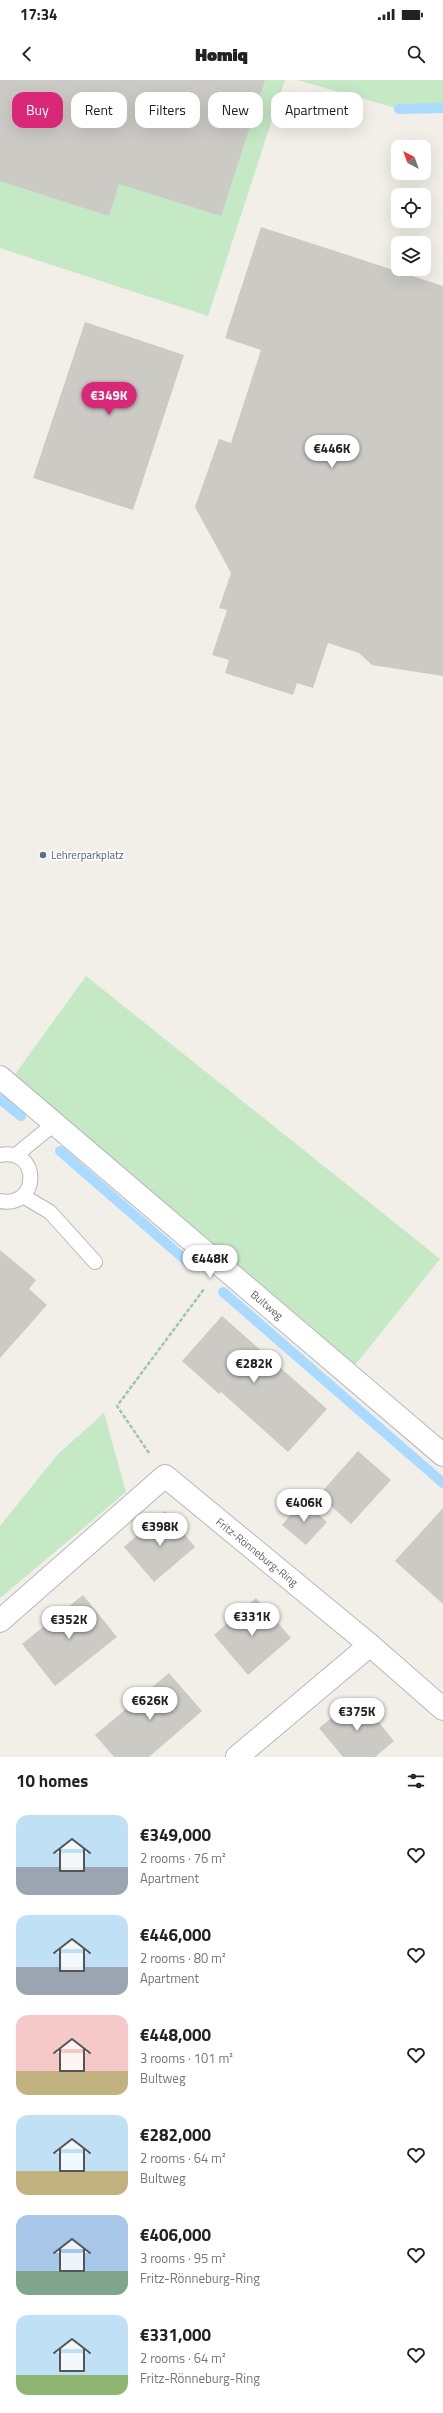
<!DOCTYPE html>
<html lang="en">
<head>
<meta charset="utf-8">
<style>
  :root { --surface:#fff; --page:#f6f6f6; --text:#222; --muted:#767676; --accent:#db2777 }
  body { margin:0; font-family:"Titillium Web",sans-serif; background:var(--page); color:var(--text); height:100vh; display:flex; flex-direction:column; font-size:15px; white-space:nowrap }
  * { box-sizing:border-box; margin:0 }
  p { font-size:13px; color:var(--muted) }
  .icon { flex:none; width:22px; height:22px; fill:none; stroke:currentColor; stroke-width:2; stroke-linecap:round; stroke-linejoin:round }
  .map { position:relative; height:1677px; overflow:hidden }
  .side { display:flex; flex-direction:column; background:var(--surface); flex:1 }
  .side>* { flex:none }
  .top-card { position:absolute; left:12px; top:12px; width:419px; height:36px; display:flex; gap:8px }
  .needle { width:26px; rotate:319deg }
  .fabs { position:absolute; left:391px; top:60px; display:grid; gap:8px }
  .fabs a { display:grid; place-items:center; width:40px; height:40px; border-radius:8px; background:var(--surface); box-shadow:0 4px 16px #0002; font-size:20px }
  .price { position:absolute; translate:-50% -34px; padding:0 9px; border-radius:14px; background:#fff; color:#222; font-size:13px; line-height:26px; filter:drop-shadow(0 1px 2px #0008) }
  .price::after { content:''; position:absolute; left:50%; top:24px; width:12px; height:9px; margin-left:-6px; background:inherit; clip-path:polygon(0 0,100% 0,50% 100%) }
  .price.active { background:var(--accent); color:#fff }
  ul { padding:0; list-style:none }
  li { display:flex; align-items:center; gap:12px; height:100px; padding:0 16px }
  li span { display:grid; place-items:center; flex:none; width:112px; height:80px; border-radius:12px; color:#555 }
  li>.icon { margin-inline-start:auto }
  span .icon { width:48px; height:48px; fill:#fffc; stroke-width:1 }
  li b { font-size:17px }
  h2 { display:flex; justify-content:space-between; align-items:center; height:48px; padding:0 16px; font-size:17px }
  .chip { padding:0 14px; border-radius:12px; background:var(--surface); box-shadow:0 4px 16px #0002; font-size:14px; line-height:36px }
  .chip.active { background:var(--accent); color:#fff }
  .status { display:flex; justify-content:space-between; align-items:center; height:28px; padding:0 20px; background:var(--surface); direction:ltr }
  .status svg { height:11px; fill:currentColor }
  header { display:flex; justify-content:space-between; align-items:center; height:52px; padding:0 16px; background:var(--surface); font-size:18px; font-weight:800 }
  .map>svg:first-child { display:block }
  .green { fill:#c5e8c5 }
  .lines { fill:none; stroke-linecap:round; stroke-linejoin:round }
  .stream { stroke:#aadaff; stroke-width:10 }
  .building { fill:#cccac5 }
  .lane-casing { stroke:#b5b8bc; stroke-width:16 }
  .street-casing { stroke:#b5b8bc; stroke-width:24 }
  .path { stroke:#9cc7a9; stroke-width:2.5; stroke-dasharray:4 2; stroke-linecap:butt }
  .lane { stroke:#fff; stroke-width:14 }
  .street { stroke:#fff; stroke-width:22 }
  .service-dot { fill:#5c6f8a; stroke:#fff; stroke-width:1.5 }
  .labels { text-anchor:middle; stroke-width:3; stroke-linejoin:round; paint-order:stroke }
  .service-label { font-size:11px; fill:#4e5e75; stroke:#fff; text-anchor:start }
  .street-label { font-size:11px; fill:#5f6368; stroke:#fff }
</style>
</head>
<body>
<div class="status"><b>17:34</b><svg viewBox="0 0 49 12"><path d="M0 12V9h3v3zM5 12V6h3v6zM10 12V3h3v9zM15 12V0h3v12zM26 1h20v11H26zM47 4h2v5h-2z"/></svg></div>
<header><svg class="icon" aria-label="back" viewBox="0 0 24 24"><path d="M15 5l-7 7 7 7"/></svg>Homiq<svg class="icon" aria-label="search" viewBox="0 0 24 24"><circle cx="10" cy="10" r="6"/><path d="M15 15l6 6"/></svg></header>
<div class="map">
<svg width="443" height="1677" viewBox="0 0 443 1677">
  <rect width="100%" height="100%" fill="#f1efe8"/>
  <!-- green -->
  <g class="green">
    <path d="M0 0H285L208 236 0 168Z"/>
    <path d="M297 0H443V28L399 29Z"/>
    <path d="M86 896 440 1179 348 1294 8 1004Z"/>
    <path d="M104 1333 126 1412 0 1518V1446L58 1374Z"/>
  </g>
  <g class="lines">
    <!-- stream -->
    <g class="stream">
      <path d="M399 29 443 28"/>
      <path d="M0 1019 21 1036"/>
      <path d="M60 1071 189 1183"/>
      <path d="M223 1212 443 1403"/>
    </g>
  </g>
  <!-- building -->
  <g class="building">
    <path d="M0 0H265L221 136 119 104 109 136 0 101Z"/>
    <path d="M261 147 443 206V596L372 585 359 573 328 563 313 608 297 603 293 615 225 593 229 580 212 575 227 530 219 528 231 493 195 427 219 359 231 363 261 270 225 258Z"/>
    <path d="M85 242 184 275 133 430 33 398Z"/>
    <path d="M0 1170 36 1200 29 1209 47 1225 0 1278Z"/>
    <path d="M222 1236 327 1329 288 1372 221 1312 219 1314 182 1281Z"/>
    <path d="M358 1371 391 1400 351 1444 319 1415Z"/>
    <path d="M303 1421 327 1442 306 1465 282 1445Z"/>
    <path d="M443 1428V1524L395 1481Z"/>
    <path d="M165 1431 195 1467 154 1502 124 1467Z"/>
    <path d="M83 1515 117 1557 55 1606 22 1564Z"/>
    <path d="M256 1518 291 1558 248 1595 214 1555Z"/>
    <path d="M169 1593 202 1631 149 1677H114L95 1655Z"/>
    <path d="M358 1617 394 1661 375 1677H343L319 1648Z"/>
  </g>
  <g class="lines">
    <!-- lane casing -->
    <g class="lane-casing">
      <g id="lane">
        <path d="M0 1075C41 1067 40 1129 0 1121"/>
        <path d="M16 1075 54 1044"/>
        <path d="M23 1116 50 1132 95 1182"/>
      </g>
    </g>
    <!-- street casing -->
    <g class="street-casing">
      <g id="street">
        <path d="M0 997 443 1375"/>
        <path d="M0 1541 165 1396 370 1565 443 1629"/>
        <path d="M237 1677 370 1565"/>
      </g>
    </g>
    <!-- path -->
    <path class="path" d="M149 1373 117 1326 204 1209"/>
    <!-- lane -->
    <use href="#lane" class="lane"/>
    <!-- street -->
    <use href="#street" class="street"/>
  </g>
  <!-- markers -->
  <circle class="service-dot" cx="43" cy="775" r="4"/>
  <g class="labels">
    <!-- service labels -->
    <g class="service-label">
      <text x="51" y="779">Lehrerparkplatz</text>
    </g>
    <!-- street labels -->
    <g class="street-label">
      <text transform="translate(267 1225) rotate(40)" y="4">Bultweg</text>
      <text transform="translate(257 1472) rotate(39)" y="4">Fritz-Rönneburg-Ring</text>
    </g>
  </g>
</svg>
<div class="fabs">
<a><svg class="needle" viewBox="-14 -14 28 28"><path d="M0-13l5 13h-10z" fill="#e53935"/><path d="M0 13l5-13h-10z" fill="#767676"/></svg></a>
<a><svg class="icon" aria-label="locate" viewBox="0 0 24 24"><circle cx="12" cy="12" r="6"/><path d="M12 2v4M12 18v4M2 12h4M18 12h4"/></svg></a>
<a><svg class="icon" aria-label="layers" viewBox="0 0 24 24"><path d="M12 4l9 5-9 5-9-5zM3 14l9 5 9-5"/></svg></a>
</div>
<b class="price active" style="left:109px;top:336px">€349K</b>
<b class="price" style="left:332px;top:389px">€446K</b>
<b class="price" style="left:210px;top:1199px">€448K</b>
<b class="price" style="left:254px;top:1304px">€282K</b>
<b class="price" style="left:304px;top:1443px">€406K</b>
<b class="price" style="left:160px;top:1467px">€398K</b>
<b class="price" style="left:252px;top:1557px">€331K</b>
<b class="price" style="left:69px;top:1560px">€352K</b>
<b class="price" style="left:150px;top:1641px">€626K</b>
<b class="price" style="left:357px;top:1652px">€375K</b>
<div class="top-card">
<a class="chip active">Buy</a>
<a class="chip">Rent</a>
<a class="chip">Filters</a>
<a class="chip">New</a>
<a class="chip">Apartment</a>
</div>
</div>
<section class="side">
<h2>10 homes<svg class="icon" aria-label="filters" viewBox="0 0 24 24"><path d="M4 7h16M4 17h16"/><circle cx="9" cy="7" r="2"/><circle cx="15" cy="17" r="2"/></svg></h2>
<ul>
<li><span style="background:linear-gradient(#bfe0f5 65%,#9aa5b1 0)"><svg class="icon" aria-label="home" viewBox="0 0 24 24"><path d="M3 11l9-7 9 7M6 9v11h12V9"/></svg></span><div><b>€349,000</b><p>2 rooms · 76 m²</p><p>Apartment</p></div><svg class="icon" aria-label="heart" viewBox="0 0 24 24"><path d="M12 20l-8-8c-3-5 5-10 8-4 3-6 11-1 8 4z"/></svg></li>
<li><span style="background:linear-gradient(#bfe0f5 65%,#9aa5b1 0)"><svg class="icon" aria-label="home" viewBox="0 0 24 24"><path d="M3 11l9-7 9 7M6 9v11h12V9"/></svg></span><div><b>€446,000</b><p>2 rooms · 80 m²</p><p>Apartment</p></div><svg class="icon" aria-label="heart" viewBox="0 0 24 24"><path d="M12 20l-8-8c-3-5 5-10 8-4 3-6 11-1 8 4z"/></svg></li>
<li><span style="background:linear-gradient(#f6c9c9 70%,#c2b280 0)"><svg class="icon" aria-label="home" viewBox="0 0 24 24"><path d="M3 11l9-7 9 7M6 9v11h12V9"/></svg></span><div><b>€448,000</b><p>3 rooms · 101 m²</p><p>Bultweg</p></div><svg class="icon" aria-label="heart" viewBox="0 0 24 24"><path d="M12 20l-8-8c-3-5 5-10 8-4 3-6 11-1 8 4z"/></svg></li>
<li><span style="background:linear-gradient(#bfe0f5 70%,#c2b280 0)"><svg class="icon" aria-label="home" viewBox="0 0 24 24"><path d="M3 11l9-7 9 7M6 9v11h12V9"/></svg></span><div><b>€282,000</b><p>2 rooms · 64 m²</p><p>Bultweg</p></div><svg class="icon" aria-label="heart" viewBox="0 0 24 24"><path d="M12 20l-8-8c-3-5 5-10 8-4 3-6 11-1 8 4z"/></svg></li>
<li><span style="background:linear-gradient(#a9c7e8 70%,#7fa58c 0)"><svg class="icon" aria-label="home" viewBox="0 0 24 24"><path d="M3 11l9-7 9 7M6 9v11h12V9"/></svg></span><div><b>€406,000</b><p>3 rooms · 95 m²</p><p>Fritz-Rönneburg-Ring</p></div><svg class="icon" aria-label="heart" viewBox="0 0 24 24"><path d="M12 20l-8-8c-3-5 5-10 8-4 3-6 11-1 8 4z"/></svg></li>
<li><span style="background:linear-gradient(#bfe0f5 75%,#8fb573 0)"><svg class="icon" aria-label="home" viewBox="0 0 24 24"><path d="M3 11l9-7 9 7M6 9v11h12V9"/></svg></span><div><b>€331,000</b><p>2 rooms · 64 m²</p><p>Fritz-Rönneburg-Ring</p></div><svg class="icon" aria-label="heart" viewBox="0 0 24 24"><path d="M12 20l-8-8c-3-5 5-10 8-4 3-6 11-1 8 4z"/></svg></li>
</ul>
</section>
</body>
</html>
